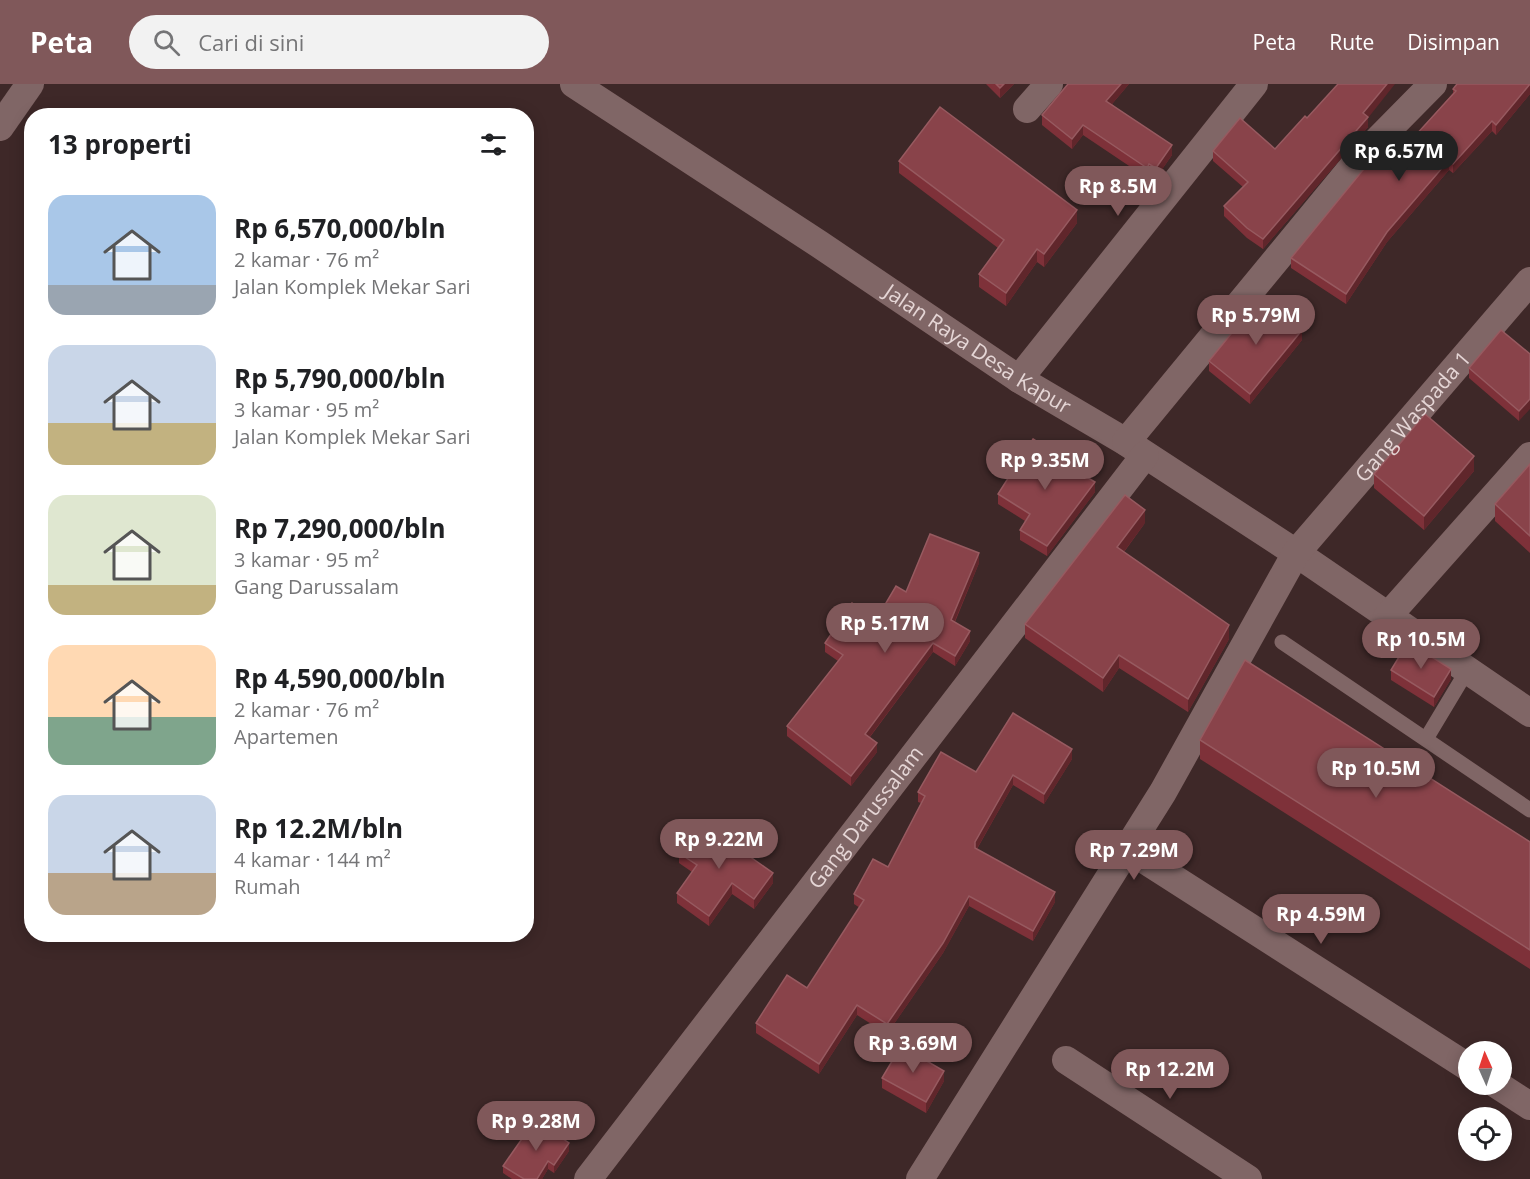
<!DOCTYPE html>
<html lang="id">
<head>
<meta charset="utf-8">
<style>
  :root { --surface:#fff; --page:#f2f2f2; --text:#202124; --muted:#757577; --accent:#80585a }
  body { margin:0; font-family:"Open Sans",sans-serif; background:var(--page); color:var(--text); height:100vh; display:flex; flex-direction:column; font-size:22px; white-space:nowrap }
  * { box-sizing:border-box; margin:0 }
  p { font-size:20px; color:var(--muted) }
  .icon { flex:none; width:33px; height:33px; fill:none; stroke:currentColor; stroke-width:2; stroke-linecap:round; stroke-linejoin:round }
  .map { position:relative; flex:1; overflow:hidden }
  .side { position:absolute; left:24px; top:24px; width:510px; height:834px; display:flex; flex-direction:column; background:var(--surface); border-radius:24px; box-shadow:0 3px 15px #0003 }
  .side>* { flex:none }
  .needle { width:39px; rotate:357deg }
  .buttons { position:absolute; left:1458px; top:957px; display:grid; gap:12px }
  .buttons a { display:grid; place-items:center; width:54px; height:54px; border-radius:50%; background:var(--surface); box-shadow:0 3px 15px #0003; font-size:30px }
  .price { position:absolute; translate:-50% -51px; padding:0 14px; border-radius:21px; background:var(--accent); color:#fff; font-size:20px; line-height:39px; filter:drop-shadow(0 2px 3px #0008) }
  .price::after { content:''; position:absolute; left:50%; top:36px; width:18px; height:14px; margin-left:-9px; background:inherit; clip-path:polygon(0 0,100% 0,50% 100%) }
  .price.current { background:#222; color:#fff }
  ul { padding:0; list-style:none }
  li { display:flex; align-items:center; gap:18px; height:150px; padding:0 24px }
  li span { display:grid; place-items:center; flex:none; width:168px; height:120px; border-radius:18px; color:#555 }
  li>.icon { margin-inline-start:auto }
  span .icon { width:72px; height:72px; fill:#fffc; stroke-width:1 }
  li b { font-size:26px }
  h2 { display:flex; justify-content:space-between; align-items:center; height:72px; padding:0 24px; font-size:26px }
  header { display:flex; align-items:center; gap:36px; box-sizing:border-box; height:84px; padding:0 30px; background:var(--accent); color:#fff }
  header strong { font-size:28px }
  nav { display:flex; gap:33px; margin-inline-start:auto; font-size:21px }
  .search { width:420px; height:54px; background:var(--page); display:flex; align-items:center; gap:15px; box-sizing:border-box; padding:0 21px; border-radius:33px; color:var(--muted); font-size:22px }
  .map>svg:first-child { display:block }
  .lines { fill:none; stroke-linecap:round; stroke-linejoin:round }
  .service { stroke:#806666; stroke-width:15 }
  .minor { stroke:#806666; stroke-width:28 }
  .wall { fill:#7e3139 }
  .shaded-wall { fill:#60262b }
  .building { fill:#89434a; stroke:#975a60; stroke-width:1.5 }
  .labels { text-anchor:middle; stroke-width:4.5; stroke-linejoin:round; paint-order:stroke }
  .street-label { font-size:21px; fill:#e5d6d6; stroke:#3e2828 }
</style>
</head>
<body>
<header>
<strong>Peta</strong>
<div class="search"><svg class="icon" aria-label="search" viewBox="0 0 24 24"><circle cx="10" cy="10" r="6"/><path d="M15 15l6 6"/></svg>Cari di sini</div>
<nav><a>Peta</a><a>Rute</a><a>Disimpan</a></nav>
</header>
<div class="map">
<svg width="1530" height="1095" viewBox="0 0 1530 1095">
  <rect width="100%" height="100%" fill="#3e2828"/>
  <g class="lines">
    <!-- service -->
    <g class="service">
      <path d="M1282 558 1530 726"/>
      <path d="M1426 655 1468 585"/>
    </g>
    <!-- minor -->
    <g class="minor">
      <path id="s1" d="M574 0 819 160 1019 295 1126 358 1296 469 1530 629"/>
      <path d="M1027 25 1049 0"/>
      <path d="M0 43 30 0"/>
      <path d="M1019 295 1254 0"/>
      <path d="M1126 358 1360 74 1433 0"/>
      <path d="M1387 533 1530 372"/>
      <path d="M1148 778 1468 983"/>
      <path d="M1066 976 1248 1095"/>
      <path d="M1496 1000 1530 1022"/>
      <path id="s2" d="M588 1095 1145 371"/>
      <path id="s3" d="M920 1095 1163 708 1296 469 1530 197"/>
    </g>
  </g>
  <!-- wall -->
  <g class="wall">
    <path d="M986 0H1014L1000 14Z"/>
    <path d="M1068 0H1129L1112 20 1172 71 1156 94 1149 90 1147 94 1083 51 1072 65 1042 41V31Z"/>
    <path d="M1530 0V10L1496 51 1492 47 1453 89 1449 86 1387 158 1346 220 1291 184V174L1404 64 1453 9V5Z"/>
    <path d="M1307 34H1368V43L1263 165 1247 154 1224 132V122L1243 103 1213 77V67L1275 65Z"/>
    <path d="M899 77 1077 139 1044 183 1037 178 1006 222 979 203V190L998 164 899 89Z"/>
    <path d="M1302 256 1250 320 1209 287V277Z"/>
    <path d="M1530 270 1519 337 1469 294V284Z"/>
    <path d="M1059 376 1095 408 1047 472 1020 456V446L1025 437 998 420V410Z"/>
    <path d="M1530 380V469L1495 437V420Z"/>
    <path d="M1474 387 1424 446 1374 404V390Z"/>
    <path d="M1145 439 1124 468 1229 555 1188 628 1119 584 1103 608 1025 554V540Z"/>
    <path d="M979 479 955 538 970 557 955 582 933 568 870 653 877 668 851 702 787 652V642L838 577 825 568V559L876 536 906 508Z"/>
    <path d="M1391 586 1451 595 1434 623 1391 596Z"/>
    <path d="M1200 656 1530 758V885L1200 675Z"/>
    <path d="M1072 675 1044 720 1013 701 977 765 1055 818 1033 857 969 822 943 869 887 950 857 931 819 990 756 949V939L807 904 860 824 854 820V810L888 783 921 719 918 718V708L976 688Z"/>
    <path d="M679 769 773 799 754 825 732 810 709 842 677 819V809L692 788 679 779Z"/>
    <path d="M882 994 944 997 926 1029 882 1004Z"/>
    <path d="M569 1067 554 1089 548 1085 542 1095H512L503 1089V1082Z"/>
  </g>
  <!-- shaded-wall -->
  <g class="shaded-wall">
    <path d="M1004 0H1014L1000 14V4Z"/>
    <path d="M1121 0H1129L1106 27V17Z"/>
    <path d="M1387 0H1395L1368 34V43L1263 165V155Z"/>
    <path d="M1530 0V10L1496 51V41Z"/>
    <path d="M1492 37V47L1453 89V80Z"/>
    <path d="M1083 41V51L1072 65V55Z"/>
    <path d="M1172 61V71L1156 94V84Z"/>
    <path d="M1449 76V86L1387 158 1346 220V210L1387 148Z"/>
    <path d="M1149 80V90L1147 94V84Z"/>
    <path d="M1077 126V139L1044 183V170Z"/>
    <path d="M1037 165V178L1006 222V209Z"/>
    <path d="M1302 246V256L1250 320V310Z"/>
    <path d="M1530 315V325L1519 337V327Z"/>
    <path d="M1474 372V387L1424 446V432Z"/>
    <path d="M1095 398V408L1047 472V462Z"/>
    <path d="M1145 426V439L1117 477V463Z"/>
    <path d="M979 469V479L951 546V536Z"/>
    <path d="M1229 541V555L1188 628V615Z"/>
    <path d="M970 547V557L955 582V572Z"/>
    <path d="M933 559V568L865 659V650Z"/>
    <path d="M1119 571V584L1103 608V594Z"/>
    <path d="M1451 585V595L1434 623V613Z"/>
    <path d="M877 659V668L851 702V692Z"/>
    <path d="M1072 665V675L1044 720V710Z"/>
    <path d="M1013 691V701L975 768V758Z"/>
    <path d="M773 789V799L754 825V815Z"/>
    <path d="M732 799V810L709 842V832Z"/>
    <path d="M1055 808V818L1033 857V847Z"/>
    <path d="M969 812V822L943 869 887 950V940Z"/>
    <path d="M857 921V931L819 990V980Z"/>
    <path d="M944 987V997L926 1029V1018Z"/>
    <path d="M569 1059V1067L554 1089V1081Z"/>
    <path d="M548 1077V1085L542 1095H537Z"/>
  </g>
  <!-- building -->
  <g class="building">
    <path d="M996 0H1004L1000 4Z"/>
    <path d="M1068 0H1121L1106 17 1172 61 1156 84 1149 80 1147 84 1083 41 1072 55 1042 31Z"/>
    <path d="M1338 0H1387L1363 29 1368 33 1263 155 1247 144 1224 122 1248 98 1213 67 1240 34 1275 65 1305 32 1307 34Z"/>
    <path d="M1457 0H1530L1496 41 1492 37 1453 80 1449 76 1387 148 1346 210 1291 174 1372 75 1393 54 1404 64 1456 7 1453 5Z"/>
    <path d="M940 23 1077 126 1044 170 1037 165 1006 209 979 190 1004 156 899 77Z"/>
    <path d="M1261 213 1302 246 1250 310 1209 277Z"/>
    <path d="M1501 246 1530 270V315L1519 327 1469 284Z"/>
    <path d="M1425 330 1474 372 1424 432 1374 390Z"/>
    <path d="M1033 355 1059 372 1057 375 1095 398 1047 462 1020 446 1030 430 998 410Z"/>
    <path d="M1530 380V452L1495 420Z"/>
    <path d="M1125 411 1145 426 1117 463 1229 541 1188 615 1119 571 1103 594 1025 540Z"/>
    <path d="M930 450 979 469 951 536 970 547 955 572 933 559 865 650 877 659 851 692 787 642 843 571 825 559 852 519 876 536 896 502 906 508Z"/>
    <path d="M1408 558 1451 585 1434 613 1391 586Z"/>
    <path d="M1245 576 1530 758V866L1200 656Z"/>
    <path d="M1013 629 1072 665 1044 710 1013 691 975 758V764L1055 808 1033 847 969 812 943 859 887 940 857 921 819 980 756 939 787 891 807 904 864 816 854 810 873 775 888 783 925 712 918 708 941 668 976 688Z"/>
    <path d="M701 738 773 789 754 815 732 799 709 832 677 809 697 781 679 769Z"/>
    <path d="M901 962 944 987 926 1018 882 994Z"/>
    <path d="M535 1036 569 1059 554 1081 548 1077 537 1095H524L503 1082Z"/>
  </g>
  <g class="labels">
    <!-- street labels -->
    <g class="street-label">
      <text dy="7" stroke="none"><textPath href="#s1" startOffset="483">Jalan Raya Desa Kapur</textPath></text>
      <text dy="7" stroke="none"><textPath href="#s3" startOffset="910">Gang Waspada 1</textPath></text>
      <text dy="7" stroke="none"><textPath href="#s2" startOffset="456">Gang Darussalam</textPath></text>
    </g>
  </g>
</svg>
<div class="buttons">
<a><svg class="needle" viewBox="-14 -14 28 28"><path d="M0-13l5 13h-10z" fill="#e53935"/><path d="M0 13l5-13h-10z" fill="#757577"/></svg></a>
<a><svg class="icon" aria-label="locate" viewBox="0 0 24 24"><circle cx="12" cy="12" r="6"/><path d="M12 2v4M12 18v4M2 12h4M18 12h4"/></svg></a>
</div>
<b class="price current" style="left:1399px;top:98px">Rp 6.57M</b>
<b class="price" style="left:1118px;top:133px">Rp 8.5M</b>
<b class="price" style="left:1256px;top:262px">Rp 5.79M</b>
<b class="price" style="left:1045px;top:407px">Rp 9.35M</b>
<b class="price" style="left:885px;top:570px">Rp 5.17M</b>
<b class="price" style="left:1421px;top:586px">Rp 10.5M</b>
<b class="price" style="left:1376px;top:715px">Rp 10.5M</b>
<b class="price" style="left:719px;top:786px">Rp 9.22M</b>
<b class="price" style="left:1134px;top:797px">Rp 7.29M</b>
<b class="price" style="left:1321px;top:861px">Rp 4.59M</b>
<b class="price" style="left:913px;top:990px">Rp 3.69M</b>
<b class="price" style="left:1170px;top:1016px">Rp 12.2M</b>
<b class="price" style="left:536px;top:1068px">Rp 9.28M</b>
<section class="side">
<h2>13 properti<svg class="icon" aria-label="filters" viewBox="0 0 24 24"><path d="M4 7h16M4 17h16"/><circle cx="9" cy="7" r="2"/><circle cx="15" cy="17" r="2"/></svg></h2>
<ul>
<li><span style="background:linear-gradient(#a9c7e8 75%,#9aa5b1 0)"><svg class="icon" aria-label="home" viewBox="0 0 24 24"><path d="M3 11l9-7 9 7M6 9v11h12V9"/></svg></span><div><b>Rp 6,570,000/bln</b><p>2 kamar · 76 m²</p><p>Jalan Komplek Mekar Sari</p></div></li>
<li><span style="background:linear-gradient(#c9d6e8 65%,#c2b280 0)"><svg class="icon" aria-label="home" viewBox="0 0 24 24"><path d="M3 11l9-7 9 7M6 9v11h12V9"/></svg></span><div><b>Rp 5,790,000/bln</b><p>3 kamar · 95 m²</p><p>Jalan Komplek Mekar Sari</p></div></li>
<li><span style="background:linear-gradient(#dfe7d0 75%,#c2b280 0)"><svg class="icon" aria-label="home" viewBox="0 0 24 24"><path d="M3 11l9-7 9 7M6 9v11h12V9"/></svg></span><div><b>Rp 7,290,000/bln</b><p>3 kamar · 95 m²</p><p>Gang Darussalam</p></div></li>
<li><span style="background:linear-gradient(#ffd9b3 60%,#7fa58c 0)"><svg class="icon" aria-label="home" viewBox="0 0 24 24"><path d="M3 11l9-7 9 7M6 9v11h12V9"/></svg></span><div><b>Rp 4,590,000/bln</b><p>2 kamar · 76 m²</p><p>Apartemen</p></div></li>
<li><span style="background:linear-gradient(#c9d6e8 65%,#b9a48a 0)"><svg class="icon" aria-label="home" viewBox="0 0 24 24"><path d="M3 11l9-7 9 7M6 9v11h12V9"/></svg></span><div><b>Rp 12.2M/bln</b><p>4 kamar · 144 m²</p><p>Rumah</p></div></li>
</ul>
</section>
</div>
</body>
</html>
